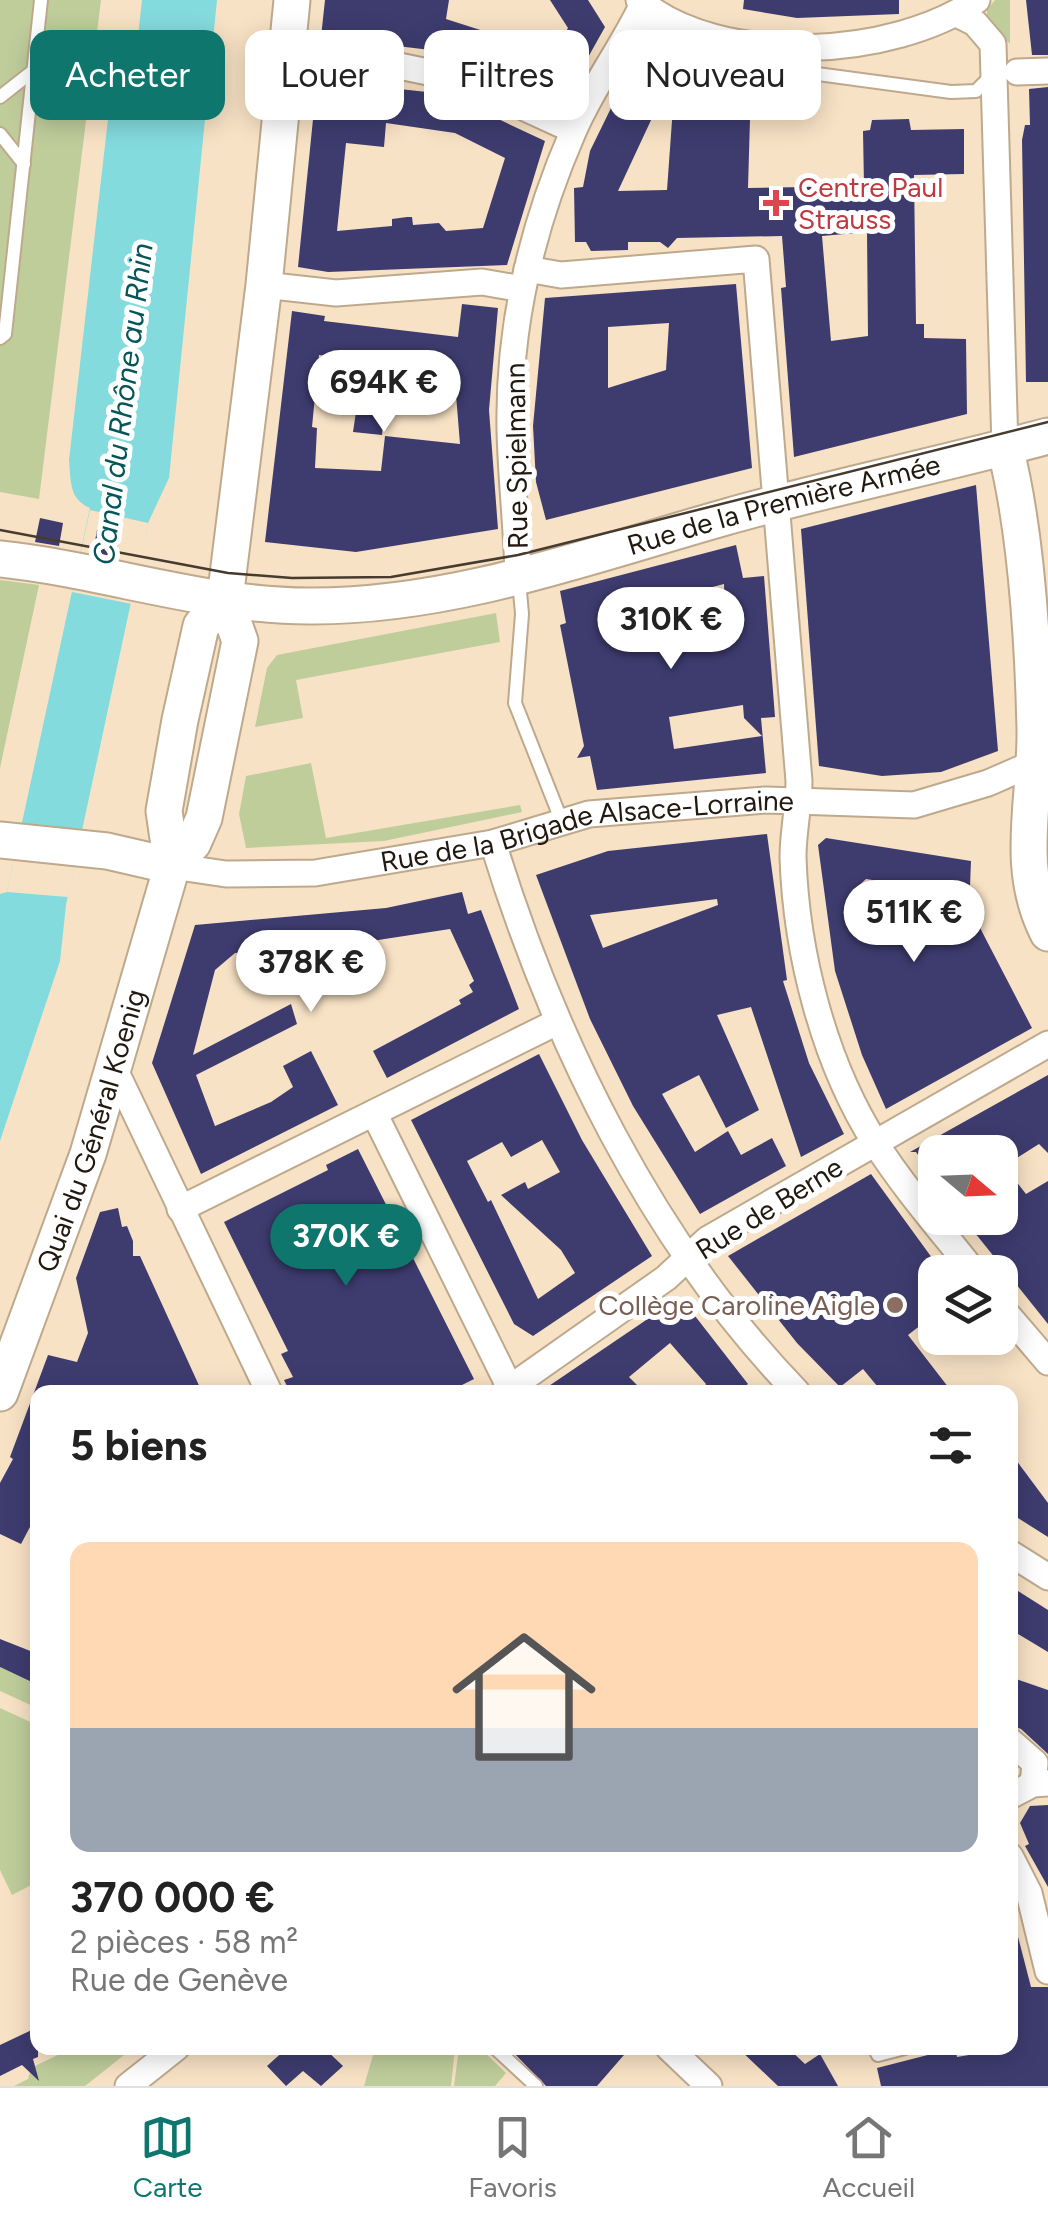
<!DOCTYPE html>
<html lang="fr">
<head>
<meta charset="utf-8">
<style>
  :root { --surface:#fff; --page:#f6f6f6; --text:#222; --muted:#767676; --line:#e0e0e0; --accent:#0f766e }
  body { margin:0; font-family:Figtree,sans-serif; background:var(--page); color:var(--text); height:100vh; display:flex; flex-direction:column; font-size:38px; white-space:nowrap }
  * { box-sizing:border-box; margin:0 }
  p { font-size:32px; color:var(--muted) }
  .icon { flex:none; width:55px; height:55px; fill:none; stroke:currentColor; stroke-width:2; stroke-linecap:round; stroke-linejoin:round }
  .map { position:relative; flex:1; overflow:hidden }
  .details { position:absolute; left:30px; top:1385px; width:988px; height:670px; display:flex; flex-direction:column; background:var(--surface); border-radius:20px; box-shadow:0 5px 25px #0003 }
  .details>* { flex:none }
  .hud { position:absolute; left:30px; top:30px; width:990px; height:90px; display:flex; gap:20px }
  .needle { width:65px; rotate:109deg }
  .controls { position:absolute; left:918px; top:1135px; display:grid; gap:20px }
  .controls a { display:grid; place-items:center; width:100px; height:100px; border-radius:20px; background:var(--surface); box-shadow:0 5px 25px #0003; font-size:50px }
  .price { position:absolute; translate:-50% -85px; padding:0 22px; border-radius:35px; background:#fff; color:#222; font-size:32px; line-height:65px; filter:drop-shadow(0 2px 5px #0008) }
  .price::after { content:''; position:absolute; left:50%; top:60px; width:30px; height:22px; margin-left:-15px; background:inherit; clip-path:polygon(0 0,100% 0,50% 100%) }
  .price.selected { background:var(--accent); color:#fff }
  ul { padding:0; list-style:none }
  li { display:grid; align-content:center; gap:20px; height:530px; padding:0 40px }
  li+li { border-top:2px solid var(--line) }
  li span { display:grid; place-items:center; height:310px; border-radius:20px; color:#555 }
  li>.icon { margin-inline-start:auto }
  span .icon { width:180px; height:180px; fill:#fffc; stroke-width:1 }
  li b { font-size:42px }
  h2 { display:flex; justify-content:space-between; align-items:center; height:120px; padding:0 40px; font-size:42px }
  .chip { padding:0 35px; border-radius:20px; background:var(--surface); box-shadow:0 5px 25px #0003; font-size:35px; line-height:90px }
  .chip.selected { background:var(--accent); color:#fff }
  .tab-bar { display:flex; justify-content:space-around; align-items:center; height:140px; border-top:2px solid var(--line); background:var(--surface); font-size:28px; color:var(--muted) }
  .tab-bar a { display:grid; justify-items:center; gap:5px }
  .tab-bar .selected { color:var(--accent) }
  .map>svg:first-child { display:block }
  .green { fill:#bfcd9b }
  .water { fill:#84dbde }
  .pier { fill:#f8e2c5 }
  .building { fill:#3e3c6f; fill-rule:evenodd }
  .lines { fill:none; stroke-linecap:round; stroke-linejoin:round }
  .lane-casing { stroke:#bea98d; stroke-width:16 }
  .street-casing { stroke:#bea98d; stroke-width:29 }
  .secondary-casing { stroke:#bea98d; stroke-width:39 }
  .lane { stroke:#fff; stroke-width:12 }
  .street { stroke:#fff; stroke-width:25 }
  .secondary { stroke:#fff; stroke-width:35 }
  .tram { stroke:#463b2e; stroke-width:2.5 }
  .health-dot { fill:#e0444e; stroke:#fff; stroke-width:4 }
  .education-dot { fill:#8d6e63; stroke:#fff; stroke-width:4 }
  .labels { text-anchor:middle; stroke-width:10; stroke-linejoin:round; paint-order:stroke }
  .health-label { font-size:28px; fill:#be3a42; stroke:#fff; text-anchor:start }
  .street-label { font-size:28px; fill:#21190f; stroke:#fff }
  .education-label { font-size:28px; fill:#785e54; stroke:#fff; text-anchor:end }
  .water-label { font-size:30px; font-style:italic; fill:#055659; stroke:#fff }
</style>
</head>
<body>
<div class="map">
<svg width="1048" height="2086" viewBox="0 0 1048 2086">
  <rect width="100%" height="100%" fill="#f8e2c5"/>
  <!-- green -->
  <g class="green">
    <path d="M0 0H101L39 499 0 492Z"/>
    <path d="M995 0H1010V44L987 19V10Z"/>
    <path d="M0 580 39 585 0 768Z"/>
    <path d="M496 613 500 642 296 680 303 718 255 727 267 668 277 655Z"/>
    <path d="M311 763 326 838 520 805 522 812 384 841 246 848 239 814 246 776Z"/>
    <path d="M0 1667 37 1685V1708L0 1691Z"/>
    <path d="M0 1708 37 1725V1882L12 1895 0 1870Z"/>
    <path d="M72 2048H133L85 2086H14L28 2079 31 2068Z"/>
    <path d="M375 2048H455L451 2086H364Z"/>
    <path d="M459 2048H480L506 2073 495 2086H454Z"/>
  </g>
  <!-- water -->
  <path class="water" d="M142 0H217L169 478 148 523 66 905 60 961 0 1141V894L7 892 90 508C69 499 71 482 69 460L112 84 137 46Z"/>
  <!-- pier -->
  <g class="pier">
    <path d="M90 510 148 523 132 604 72 592Z"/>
    <path d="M21 826 82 832 68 897 7 892Z"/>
  </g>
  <!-- building -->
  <g class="building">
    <path d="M325 0H449L446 19 521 43 551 59 568 28 550 0H588L605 27 563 102 484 65 439 51 321 37Z"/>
    <path d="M744 0H899V14L797 18 743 9Z"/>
    <path d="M1026 0H1048V55H1032Z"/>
    <path d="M657 44 664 70 659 103 618 191 667 190 674 93H696V88L740 87V119H750L748 188 864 186 863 131 870 130 872 120 909 119 911 130 964 129V174L914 175 916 324H924V338L966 339 967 414 794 457 781 288 786 287 782 236 677 238 668 248 660 242H628V250L591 251 586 242H575L574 188 583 187 590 151 633 63ZM867 232 868 336 831 341 822 236Z"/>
    <path d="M317 80 427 92 464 103 545 141 507 265 328 272 298 267ZM386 123 455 133 505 158 483 228 446 231 439 223 413 225 412 217H407L392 219V226L337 231 346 143 384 147Z"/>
    <path d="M1048 87V382H1026L1022 140 1025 125H1030L1029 89Z"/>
    <path d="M736 284 752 468 546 520 536 482 533 426 545 298ZM669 323 666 370 608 388V327Z"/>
    <path d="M462 304 498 308 489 410 498 529 356 552 265 542 292 311 325 316 324 321 458 337ZM319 355 454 370 460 444 385 436 381 471 315 468 317 428 312 427Z"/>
    <path d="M356 412 384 414 382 435 353 432Z"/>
    <path d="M976 485 998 751 941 772 882 776 819 766 801 529Z"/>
    <path d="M40 518 63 523 59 546 35 542Z"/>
    <path d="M97 530 121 535 115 557 93 552Z"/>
    <path d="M736 545 743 578 764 576 775 717 761 718 766 773 597 790 590 756 577 758 584 746 560 625 566 623 560 591ZM724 584 725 618 656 632 650 603ZM743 705 744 718 762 736 674 749 669 717Z"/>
    <path d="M767 834 787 980 783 981 809 1063 844 1134 801 1157 751 1007 717 1015 759 1110 726 1128 699 1075 662 1094 695 1152 728 1131 741 1155 772 1138 786 1166 700 1214 633 1106 590 1019 536 875 608 851ZM717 899 718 905 603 948 590 915Z"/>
    <path d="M826 838 971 861 970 886 978 924 1032 1028 886 1109 862 1055 835 971 818 845ZM866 879 897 884 893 912 856 919 852 892Z"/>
    <path d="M462 892 468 914 481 910 519 1009 387 1078 373 1051 461 1004 459 1000 473 992 469 985 474 981 450 929 352 944 235 953 215 970 193 1055 291 1004 297 1024 196 1075 215 1126 271 1102 293 1087 283 1066 311 1051 338 1105 201 1174 152 1063 195 925 386 908Z"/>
    <path d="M539 1054 582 1140 652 1256 533 1336 514 1324 411 1120ZM542 1140 560 1172 528 1189 525 1182 501 1195 561 1250 575 1273 538 1299 491 1200 488 1202 467 1161 502 1142 511 1157Z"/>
    <path d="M1048 1075V1153L1039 1144 1004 1166 1026 1194 1048 1181V1324L963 1218H1000V1152H935V1179L916 1152H910Z"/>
    <path d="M358 1149 474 1379 448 1392H290L284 1380 293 1377 281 1354 288 1351 224 1222 328 1170 326 1165Z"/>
    <path d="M871 1174 935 1262V1314L908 1335 952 1392H882L863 1369 840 1387 797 1343 728 1256Z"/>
    <path d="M118 1208 122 1227 127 1226 133 1241V1256H140L202 1392H38V1531L30 1527 21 1544 0 1534V1483L13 1459 10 1457 48 1355 77 1362 88 1333 76 1278 100 1212Z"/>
    <path d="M681 1298 748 1384 738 1392H702L706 1384 670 1343 629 1377 644 1392H540L655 1314 657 1304 665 1308Z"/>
    <path d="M1010 1452 1048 1503V1537L1010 1513Z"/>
    <path d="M1010 1586 1048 1610V1652L1010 1629Z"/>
    <path d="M0 1639 38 1654V1685L0 1667Z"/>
    <path d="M1010 1677 1048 1690V1754L1021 1729 1010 1725Z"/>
    <path d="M1048 1805V1887L1025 1846 1029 1844 1020 1823 1030 1806Z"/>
    <path d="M1010 1929H1016L1031 1987H1048V2086H881L877 2068 955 2048 957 2057 1010 2048Z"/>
    <path d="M38 2027V2057L33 2059 39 2081 22 2065 0 2076V2045Z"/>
    <path d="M287 2048H324L343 2066 321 2086 303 2071 286 2086 267 2066Z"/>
    <path d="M509 2048H630L597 2086H546Z"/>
    <path d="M738 2048H788L805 2064 820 2054 838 2086H778Z"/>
  </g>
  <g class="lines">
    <!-- lane casing -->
    <g class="lane-casing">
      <g id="lane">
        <path d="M635 21 695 52 736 63 951 92 976 91 992 75"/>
        <path d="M0 97 33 71"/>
        <path d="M0 134 24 164"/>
        <path d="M0 338 5 334 41 0"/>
        <path d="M519 580 522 614 515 703 562 822"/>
        <path d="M495 2048 536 2086"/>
        <path d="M874 2048 878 2055 905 2048"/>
      </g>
    </g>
    <!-- street casing -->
    <g class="street-casing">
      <g id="street">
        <path d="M639 0C719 69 895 58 977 0"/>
        <path d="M957 14 975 23 993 44 1005 447"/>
        <path d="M287 53 399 66 462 79 573 130"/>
        <path d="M1017 72 1048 71"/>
        <path d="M527 269 561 275 756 259 799 781C799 807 793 831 793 857 796 953 824 1063 876 1144 905 1189 941 1230 974 1272"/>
        <path d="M264 285 336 293 482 282 522 289"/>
        <path d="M518 576C517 527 511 479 510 430 508 327 532 226 573 132 592 87 622 48 643 4"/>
        <path d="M493 843C554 1041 652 1242 797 1392"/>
        <path id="s1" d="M172 866 226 874 315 873 493 843 589 814 766 800 914 805 988 783 1034 763"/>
        <path d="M114 1068 269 1392"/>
        <path d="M374 1113 512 1392"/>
        <path d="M180 1209 557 1022"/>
        <path d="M1000 1306 1048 1362"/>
        <path d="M504 1392 666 1278 708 1239 1048 1044"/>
        <path d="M1010 1553 1048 1577"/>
        <path d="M1010 1741 1035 1763 1033 1784"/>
        <path d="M1010 1796 1033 1784 1048 1783"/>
        <path d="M1010 1856 1029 1893 1048 1971"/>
        <path d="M669 2048 709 2086"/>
        <path d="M128 2086 176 2048"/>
      </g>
    </g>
    <!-- secondary casing -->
    <g class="secondary-casing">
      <g id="secondary">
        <path d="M1005 447C1026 530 1033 643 1035 729 1036 800 1014 867 1048 933"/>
        <path id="s2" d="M0 559C105 570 207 607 313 606 455 606 591 555 726 517 832 487 941 465 1048 436"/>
        <path d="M0 840 107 851 172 866"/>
        <path d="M172 866 164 811 180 720 201 626 225 599"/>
        <path id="s3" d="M0 1393 88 1154 172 866 193 843 204 818 240 641 225 599 264 285 292 0"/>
      </g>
    </g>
    <!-- lane -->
    <use href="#lane" class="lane"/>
    <!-- street -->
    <use href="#street" class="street"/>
    <!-- secondary -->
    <use href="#secondary" class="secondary"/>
    <!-- tram -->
    <path class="tram" d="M0 530 228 573 292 578 391 577 518 555 1048 422"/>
  </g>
  <!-- markers -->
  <path class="health-dot" d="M771 188h10v10h10v10h-10v10h-10v-10h-10v-10h10z"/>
  <circle class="education-dot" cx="895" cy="1305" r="10"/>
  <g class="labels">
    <!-- health labels -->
    <g class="health-label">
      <text x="798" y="197">Centre Paul<tspan x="798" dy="32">Strauss</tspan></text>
    </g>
    <!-- street labels -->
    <g class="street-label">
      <text transform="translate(516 456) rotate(-91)" y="10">Rue Spielmann</text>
      <text dy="10" stroke="none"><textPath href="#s2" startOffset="800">Rue de la Première Armée</textPath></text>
      <text dy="10" stroke="none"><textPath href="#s1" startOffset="420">Rue de la Brigade Alsace-Lorraine</textPath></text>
      <text dy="10" stroke="none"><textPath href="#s3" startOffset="278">Quai du Général Koenig</textPath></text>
      <text transform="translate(769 1208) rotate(-32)" y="10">Rue de Berne</text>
    </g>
    <!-- education labels -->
    <g class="education-label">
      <text x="875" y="1315">Collège Caroline Aigle</text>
    </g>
    <!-- water labels -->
    <g class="water-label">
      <text transform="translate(123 404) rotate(-83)" y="10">Canal du Rhône au Rhin</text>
    </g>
  </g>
</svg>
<div class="controls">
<a><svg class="needle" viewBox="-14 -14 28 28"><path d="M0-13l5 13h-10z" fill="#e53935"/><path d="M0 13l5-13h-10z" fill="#767676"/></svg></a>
<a><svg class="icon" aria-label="layers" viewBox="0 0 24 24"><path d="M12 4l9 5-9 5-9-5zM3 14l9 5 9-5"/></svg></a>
</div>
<b class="price" style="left:384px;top:435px">694K €</b>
<b class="price" style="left:671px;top:672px">310K €</b>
<b class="price" style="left:914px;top:965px">511K €</b>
<b class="price" style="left:311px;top:1015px">378K €</b>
<b class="price selected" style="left:346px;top:1289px">370K €</b>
<div class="hud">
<a class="chip selected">Acheter</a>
<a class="chip">Louer</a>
<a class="chip">Filtres</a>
<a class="chip">Nouveau</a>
</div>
<section class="details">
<h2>5 biens<svg class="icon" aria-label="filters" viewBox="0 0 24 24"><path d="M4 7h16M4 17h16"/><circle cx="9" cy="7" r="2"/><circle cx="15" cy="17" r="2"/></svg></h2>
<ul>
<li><span style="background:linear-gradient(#ffd9b3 60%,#9aa5b1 0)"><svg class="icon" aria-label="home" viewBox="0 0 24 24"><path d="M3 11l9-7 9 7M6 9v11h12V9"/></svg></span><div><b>370 000 €</b><p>2 pièces · 58 m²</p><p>Rue de Genève</p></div></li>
</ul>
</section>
</div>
<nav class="tab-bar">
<a class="selected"><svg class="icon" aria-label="map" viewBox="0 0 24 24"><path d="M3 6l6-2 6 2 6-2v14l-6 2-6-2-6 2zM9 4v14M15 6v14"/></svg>Carte</a>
<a><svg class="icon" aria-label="saved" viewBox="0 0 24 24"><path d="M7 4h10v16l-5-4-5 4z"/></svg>Favoris</a>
<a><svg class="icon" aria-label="home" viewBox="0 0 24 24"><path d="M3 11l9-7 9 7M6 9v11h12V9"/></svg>Accueil</a>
</nav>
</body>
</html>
